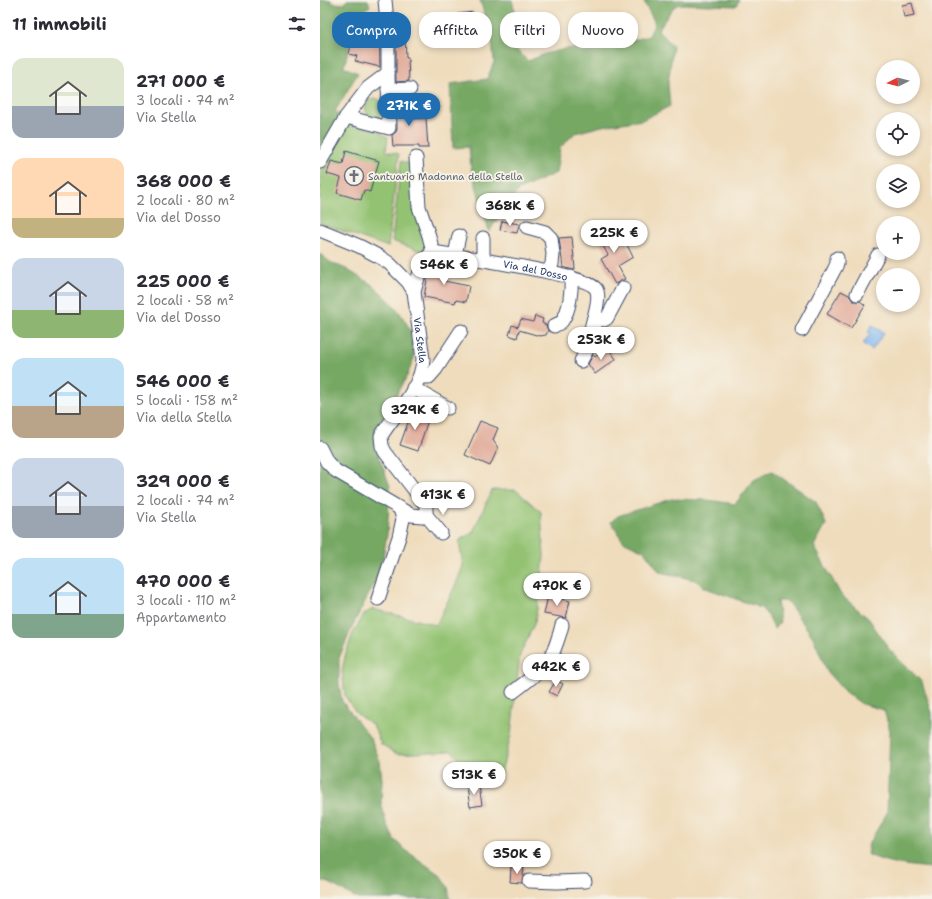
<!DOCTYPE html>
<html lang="it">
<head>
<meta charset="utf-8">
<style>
  :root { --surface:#fff; --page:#f2f2f3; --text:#2b2b33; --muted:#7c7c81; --accent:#1f6fb2 }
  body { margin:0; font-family:"Shantell Sans",sans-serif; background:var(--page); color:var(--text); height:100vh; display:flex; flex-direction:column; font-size:15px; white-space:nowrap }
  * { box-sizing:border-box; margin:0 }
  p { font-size:13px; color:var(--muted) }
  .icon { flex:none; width:22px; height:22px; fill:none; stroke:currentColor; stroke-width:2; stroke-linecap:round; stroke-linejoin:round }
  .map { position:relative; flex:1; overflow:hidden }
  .panel { display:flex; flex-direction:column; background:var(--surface); width:320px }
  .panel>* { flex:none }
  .banner { position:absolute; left:12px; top:12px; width:380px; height:36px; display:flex; gap:8px }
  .needle { width:26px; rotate:264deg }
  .fabs { position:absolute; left:556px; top:60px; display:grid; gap:8px }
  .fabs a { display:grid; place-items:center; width:44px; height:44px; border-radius:50%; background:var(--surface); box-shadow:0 2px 6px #0003; font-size:20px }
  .price { position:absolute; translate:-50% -34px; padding:0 9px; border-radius:14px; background:#fff; color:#222; font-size:13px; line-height:26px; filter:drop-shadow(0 1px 2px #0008) }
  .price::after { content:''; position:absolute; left:50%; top:24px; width:12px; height:9px; margin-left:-6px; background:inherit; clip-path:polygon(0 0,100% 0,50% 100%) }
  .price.current { background:var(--accent); color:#fff }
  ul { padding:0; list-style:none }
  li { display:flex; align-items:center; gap:12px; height:100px; padding:0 12px }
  li span { display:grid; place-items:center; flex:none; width:112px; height:80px; border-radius:12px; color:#555 }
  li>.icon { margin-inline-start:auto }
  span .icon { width:48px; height:48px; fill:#fffc; stroke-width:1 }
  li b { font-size:17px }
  h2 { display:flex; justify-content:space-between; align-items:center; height:48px; padding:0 12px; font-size:17px }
  .chip { padding:0 14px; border-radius:16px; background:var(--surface); box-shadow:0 2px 6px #0003; font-size:14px; line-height:36px }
  .chip.current { background:var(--accent); color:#fff }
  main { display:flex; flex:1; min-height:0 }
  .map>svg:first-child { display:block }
  .green { fill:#93c272; stroke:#577868 }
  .forest { fill:#76a864; stroke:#486c61 }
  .water { fill:#80b9f1; stroke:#4e74a8 }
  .building { fill:#e2ae9d }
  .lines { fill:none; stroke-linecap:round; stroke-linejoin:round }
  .minor-casing { stroke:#3b496c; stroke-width:15 }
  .minor { stroke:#fff; stroke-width:13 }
  .labels { text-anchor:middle; stroke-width:3.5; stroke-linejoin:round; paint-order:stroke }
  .worship-label { font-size:10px; fill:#5b616d; stroke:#f7f3e8; text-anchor:start }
  .street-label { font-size:10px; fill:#1b2f5e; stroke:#f7f3e8 }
</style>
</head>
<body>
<main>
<section class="panel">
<h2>11 immobili<svg class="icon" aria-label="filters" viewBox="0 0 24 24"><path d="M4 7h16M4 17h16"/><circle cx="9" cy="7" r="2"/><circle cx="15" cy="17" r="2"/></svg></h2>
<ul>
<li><span style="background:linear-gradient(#dfe7d0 60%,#9aa5b1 0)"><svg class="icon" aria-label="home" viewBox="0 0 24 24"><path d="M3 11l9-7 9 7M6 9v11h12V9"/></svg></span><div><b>271 000 €</b><p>3 locali · 74 m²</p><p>Via Stella</p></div></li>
<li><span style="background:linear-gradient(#ffd9b3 75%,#c2b280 0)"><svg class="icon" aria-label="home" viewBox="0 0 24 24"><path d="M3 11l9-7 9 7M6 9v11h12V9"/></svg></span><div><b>368 000 €</b><p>2 locali · 80 m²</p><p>Via del Dosso</p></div></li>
<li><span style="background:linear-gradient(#c9d6e8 65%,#8fb573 0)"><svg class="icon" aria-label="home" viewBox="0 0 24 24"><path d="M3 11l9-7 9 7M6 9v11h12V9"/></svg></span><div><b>225 000 €</b><p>2 locali · 58 m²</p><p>Via del Dosso</p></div></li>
<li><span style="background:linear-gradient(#bfe0f5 60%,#b9a48a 0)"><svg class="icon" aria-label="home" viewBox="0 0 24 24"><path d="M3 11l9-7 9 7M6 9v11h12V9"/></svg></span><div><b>546 000 €</b><p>5 locali · 158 m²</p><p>Via della Stella</p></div></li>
<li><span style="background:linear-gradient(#c9d6e8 60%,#9aa5b1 0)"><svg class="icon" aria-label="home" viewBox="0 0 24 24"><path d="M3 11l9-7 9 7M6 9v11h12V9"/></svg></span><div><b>329 000 €</b><p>2 locali · 74 m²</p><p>Via Stella</p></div></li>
<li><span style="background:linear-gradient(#bfe0f5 70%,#7fa58c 0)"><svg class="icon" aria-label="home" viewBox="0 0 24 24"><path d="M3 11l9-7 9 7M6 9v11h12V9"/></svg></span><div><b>470 000 €</b><p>3 locali · 110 m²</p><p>Appartamento</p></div></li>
</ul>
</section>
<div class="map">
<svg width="612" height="899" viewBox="0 0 612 899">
  <rect width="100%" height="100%" fill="#f7f3e8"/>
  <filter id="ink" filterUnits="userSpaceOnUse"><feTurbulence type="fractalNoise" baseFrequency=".025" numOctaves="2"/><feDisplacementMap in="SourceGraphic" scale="8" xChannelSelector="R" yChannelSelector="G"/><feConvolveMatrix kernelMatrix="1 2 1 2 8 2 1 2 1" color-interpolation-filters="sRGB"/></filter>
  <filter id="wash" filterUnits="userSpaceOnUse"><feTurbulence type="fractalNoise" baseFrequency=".012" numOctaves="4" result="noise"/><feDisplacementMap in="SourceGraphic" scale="16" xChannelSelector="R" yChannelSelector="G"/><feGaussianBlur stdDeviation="0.9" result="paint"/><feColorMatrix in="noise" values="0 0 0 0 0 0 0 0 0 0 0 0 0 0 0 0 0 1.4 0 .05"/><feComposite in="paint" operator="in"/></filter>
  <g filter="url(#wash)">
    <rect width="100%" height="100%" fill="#efdcbc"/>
    <!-- green -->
    <g class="green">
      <path d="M53 99H58L64 105 62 109 64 112C61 117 56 119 50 117L45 110 47 102Z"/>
      <path d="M26 121 56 130 68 137 66 151 79 154 68 247 0 223V173Z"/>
      <path d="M81 161 91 164 106 238V253L72 241Z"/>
      <path d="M172 490H196L221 512 224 556 222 576 215 622 200 655 191 735 179 780H166L150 773 132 751 77 754 61 744 53 725 37 714 25 696 22 671 25 656 33 633 44 614 53 609 116 625 136 584 143 566 139 541 153 532Z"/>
    </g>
    <!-- forest -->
    <g class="forest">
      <path d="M0 0H11V3L25 4 27 0H48L50 6 37 14 24 67 38 73 15 111 23 117 0 156Z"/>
      <path d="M160 0H192L196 16V49L208 61 225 54 245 49 300 44 329 36 335 23 323 0H419L416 6 366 4 356 5 350 12 338 30 353 46 348 84 350 106 322 120 282 126 255 133 240 148 236 173 199 190 183 210 169 232 151 168 149 147 133 148 130 84 167 79 174 62 172 39Z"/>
      <path d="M0 254 10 262 26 269 51 284 66 297 80 313 91 331 94 358 87 376 55 432 54 443 70 486 67 535 62 561 56 580 33 625 19 658V684L22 701 51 739 60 761 62 780 61 802 66 823 74 839 84 849 120 875 128 887 130 899H38L9 883 0 880Z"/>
      <path d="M452 471 496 502 506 524 494 546 521 595 549 619 569 649 602 682 612 713V868C590 866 567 864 547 854L549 843 567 813 570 731 564 710 542 704 525 692 508 673 493 637 467 601H457L460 622 454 629 449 617 441 608 386 588 375 580 340 572 324 551 303 541 291 522 298 516 351 499 388 500 415 504 434 480Z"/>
    </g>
    <!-- water -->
    <path class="water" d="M552 325 564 333 552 350 543 344 550 334 548 332Z"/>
    <g id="blocks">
      <!-- building -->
      <g class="building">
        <path d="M592 3 595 15 584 17 582 5Z"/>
        <path d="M153 12 156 33 140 36 137 14Z"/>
        <path d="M54 23 59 24 60 67 35 61 37 56 29 54 32 40 39 42 42 29 52 31Z"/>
        <path d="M76 29H85L86 58H88L89 81 76 82Z"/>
        <path d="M91 97V119L106 118 108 148H99V146H73L72 135 76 132 77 128 76 98Z"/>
        <path d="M26 151 59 161 50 192 44 190 41 200 17 193 21 178 7 174 11 161 23 164Z"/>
        <path d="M182 221 199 224 197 233 180 230Z"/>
        <path d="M291 227 301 245 306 243 313 257 298 266 305 279 295 284 281 259 288 255 277 235Z"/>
        <path d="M252 237 255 269 253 270 243 267 239 238Z"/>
        <path d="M115 260 123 262 121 268 127 269 124 281 149 286 146 302 136 300 135 303 104 297 108 274Z"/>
        <path d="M521 291 529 295 533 301H540L545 305 531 328 507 314Z"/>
        <path d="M215 316 223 319 222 323 226 325 228 331 226 335 220 336 199 330 197 338 189 335 192 325 198 327 201 319 213 322Z"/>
        <path d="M288 348 296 359 275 374 268 364 273 355 275 357Z"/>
        <path d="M92 411 109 417 98 451 80 445Z"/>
        <path d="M160 421 178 428 173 440 178 448 170 466 145 455Z"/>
        <path d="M228 596 250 601 246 618 224 614Z"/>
        <path d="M236 680 243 684 237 696 229 692Z"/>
        <path d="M159 786 162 805 150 807 147 788Z"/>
        <path d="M191 867 204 868 202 883 190 882Z"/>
      </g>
    </g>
  </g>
  <g filter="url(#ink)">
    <use href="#blocks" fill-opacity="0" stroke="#3b496c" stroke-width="1"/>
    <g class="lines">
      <!-- minor casing -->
      <g class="minor-casing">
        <g id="minor">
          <path d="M68 90 90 89"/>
          <path d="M26 117 69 128 68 73V32L65 0"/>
          <path d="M96 158 99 207 109 236 113 252"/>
          <path d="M0 162 26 117 48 88 68 73"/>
          <path d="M207 227 225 232 231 238 233 254 232 264 228 272"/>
          <path id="s1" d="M0 230 39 246 58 256 69 263 88 282 94 292 103 359C102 388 75 413 61 436L62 446 65 452 106 505V515"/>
          <path id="s2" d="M113 252C136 256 267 274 276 289 281 297 274 316 272 325L275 327"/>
          <path d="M135 255 139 236"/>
          <path d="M163 259V238"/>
          <path d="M94 292C97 281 103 257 113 252"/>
          <path d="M537 294 558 255"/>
          <path d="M274 318 284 320 287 318 303 288"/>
          <path d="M234 326C237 324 241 323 242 321 250 310 252 290 251 277"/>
          <path d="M482 330 514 270 517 264V258"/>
          <path d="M261 361 270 344 272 325"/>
          <path d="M100 377H109L116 369 141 331"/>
          <path d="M93 388 128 408"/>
          <path d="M0 448 7 462 16 471 91 515 102 516 106 515"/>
          <path d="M106 515 121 533"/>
          <path d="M58 599 79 537 83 519 80 509"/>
          <path d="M193 692C201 686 224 668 229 660 234 652 240 634 242 625"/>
          <path d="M209 881 237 882 265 881"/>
        </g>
      </g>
      <!-- minor -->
      <use href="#minor" class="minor"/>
    </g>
  </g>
  <!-- icons -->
  <defs>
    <g id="church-ring" transform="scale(1)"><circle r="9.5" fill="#f7f3e8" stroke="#6b7280" stroke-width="1.5"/><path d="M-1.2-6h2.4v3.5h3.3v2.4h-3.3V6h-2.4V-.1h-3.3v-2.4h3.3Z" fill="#6b7280"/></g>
  </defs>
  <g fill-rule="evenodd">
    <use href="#church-ring" x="34" y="176"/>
  </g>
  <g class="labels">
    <!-- worship labels -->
    <g class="worship-label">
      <text x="48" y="180">Santuario Madonna della Stella</text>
    </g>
    <!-- street labels -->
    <g class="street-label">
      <text dy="4" stroke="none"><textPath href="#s2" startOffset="104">Via del Dosso</textPath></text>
      <text dy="4" stroke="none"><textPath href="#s1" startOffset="164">Via Stella</textPath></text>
    </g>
  </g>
</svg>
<div class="fabs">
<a><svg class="needle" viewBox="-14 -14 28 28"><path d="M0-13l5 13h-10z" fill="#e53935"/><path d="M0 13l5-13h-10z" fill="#7c7c81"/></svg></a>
<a><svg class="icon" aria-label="locate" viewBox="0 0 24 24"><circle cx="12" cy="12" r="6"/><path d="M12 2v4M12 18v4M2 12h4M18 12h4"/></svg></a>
<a><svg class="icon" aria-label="layers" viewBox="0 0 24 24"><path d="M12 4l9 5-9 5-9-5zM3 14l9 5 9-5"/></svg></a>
<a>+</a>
<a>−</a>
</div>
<b class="price current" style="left:89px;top:127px">271K €</b>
<b class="price" style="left:190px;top:227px">368K €</b>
<b class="price" style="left:294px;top:254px">225K €</b>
<b class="price" style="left:124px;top:286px">546K €</b>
<b class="price" style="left:281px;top:361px">253K €</b>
<b class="price" style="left:95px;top:431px">329K €</b>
<b class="price" style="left:123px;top:516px">413K €</b>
<b class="price" style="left:237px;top:607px">470K €</b>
<b class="price" style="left:236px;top:688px">442K €</b>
<b class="price" style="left:154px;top:796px">513K €</b>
<b class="price" style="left:197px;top:875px">350K €</b>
<div class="banner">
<a class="chip current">Compra</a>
<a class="chip">Affitta</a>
<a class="chip">Filtri</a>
<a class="chip">Nuovo</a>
</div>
</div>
</main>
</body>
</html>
